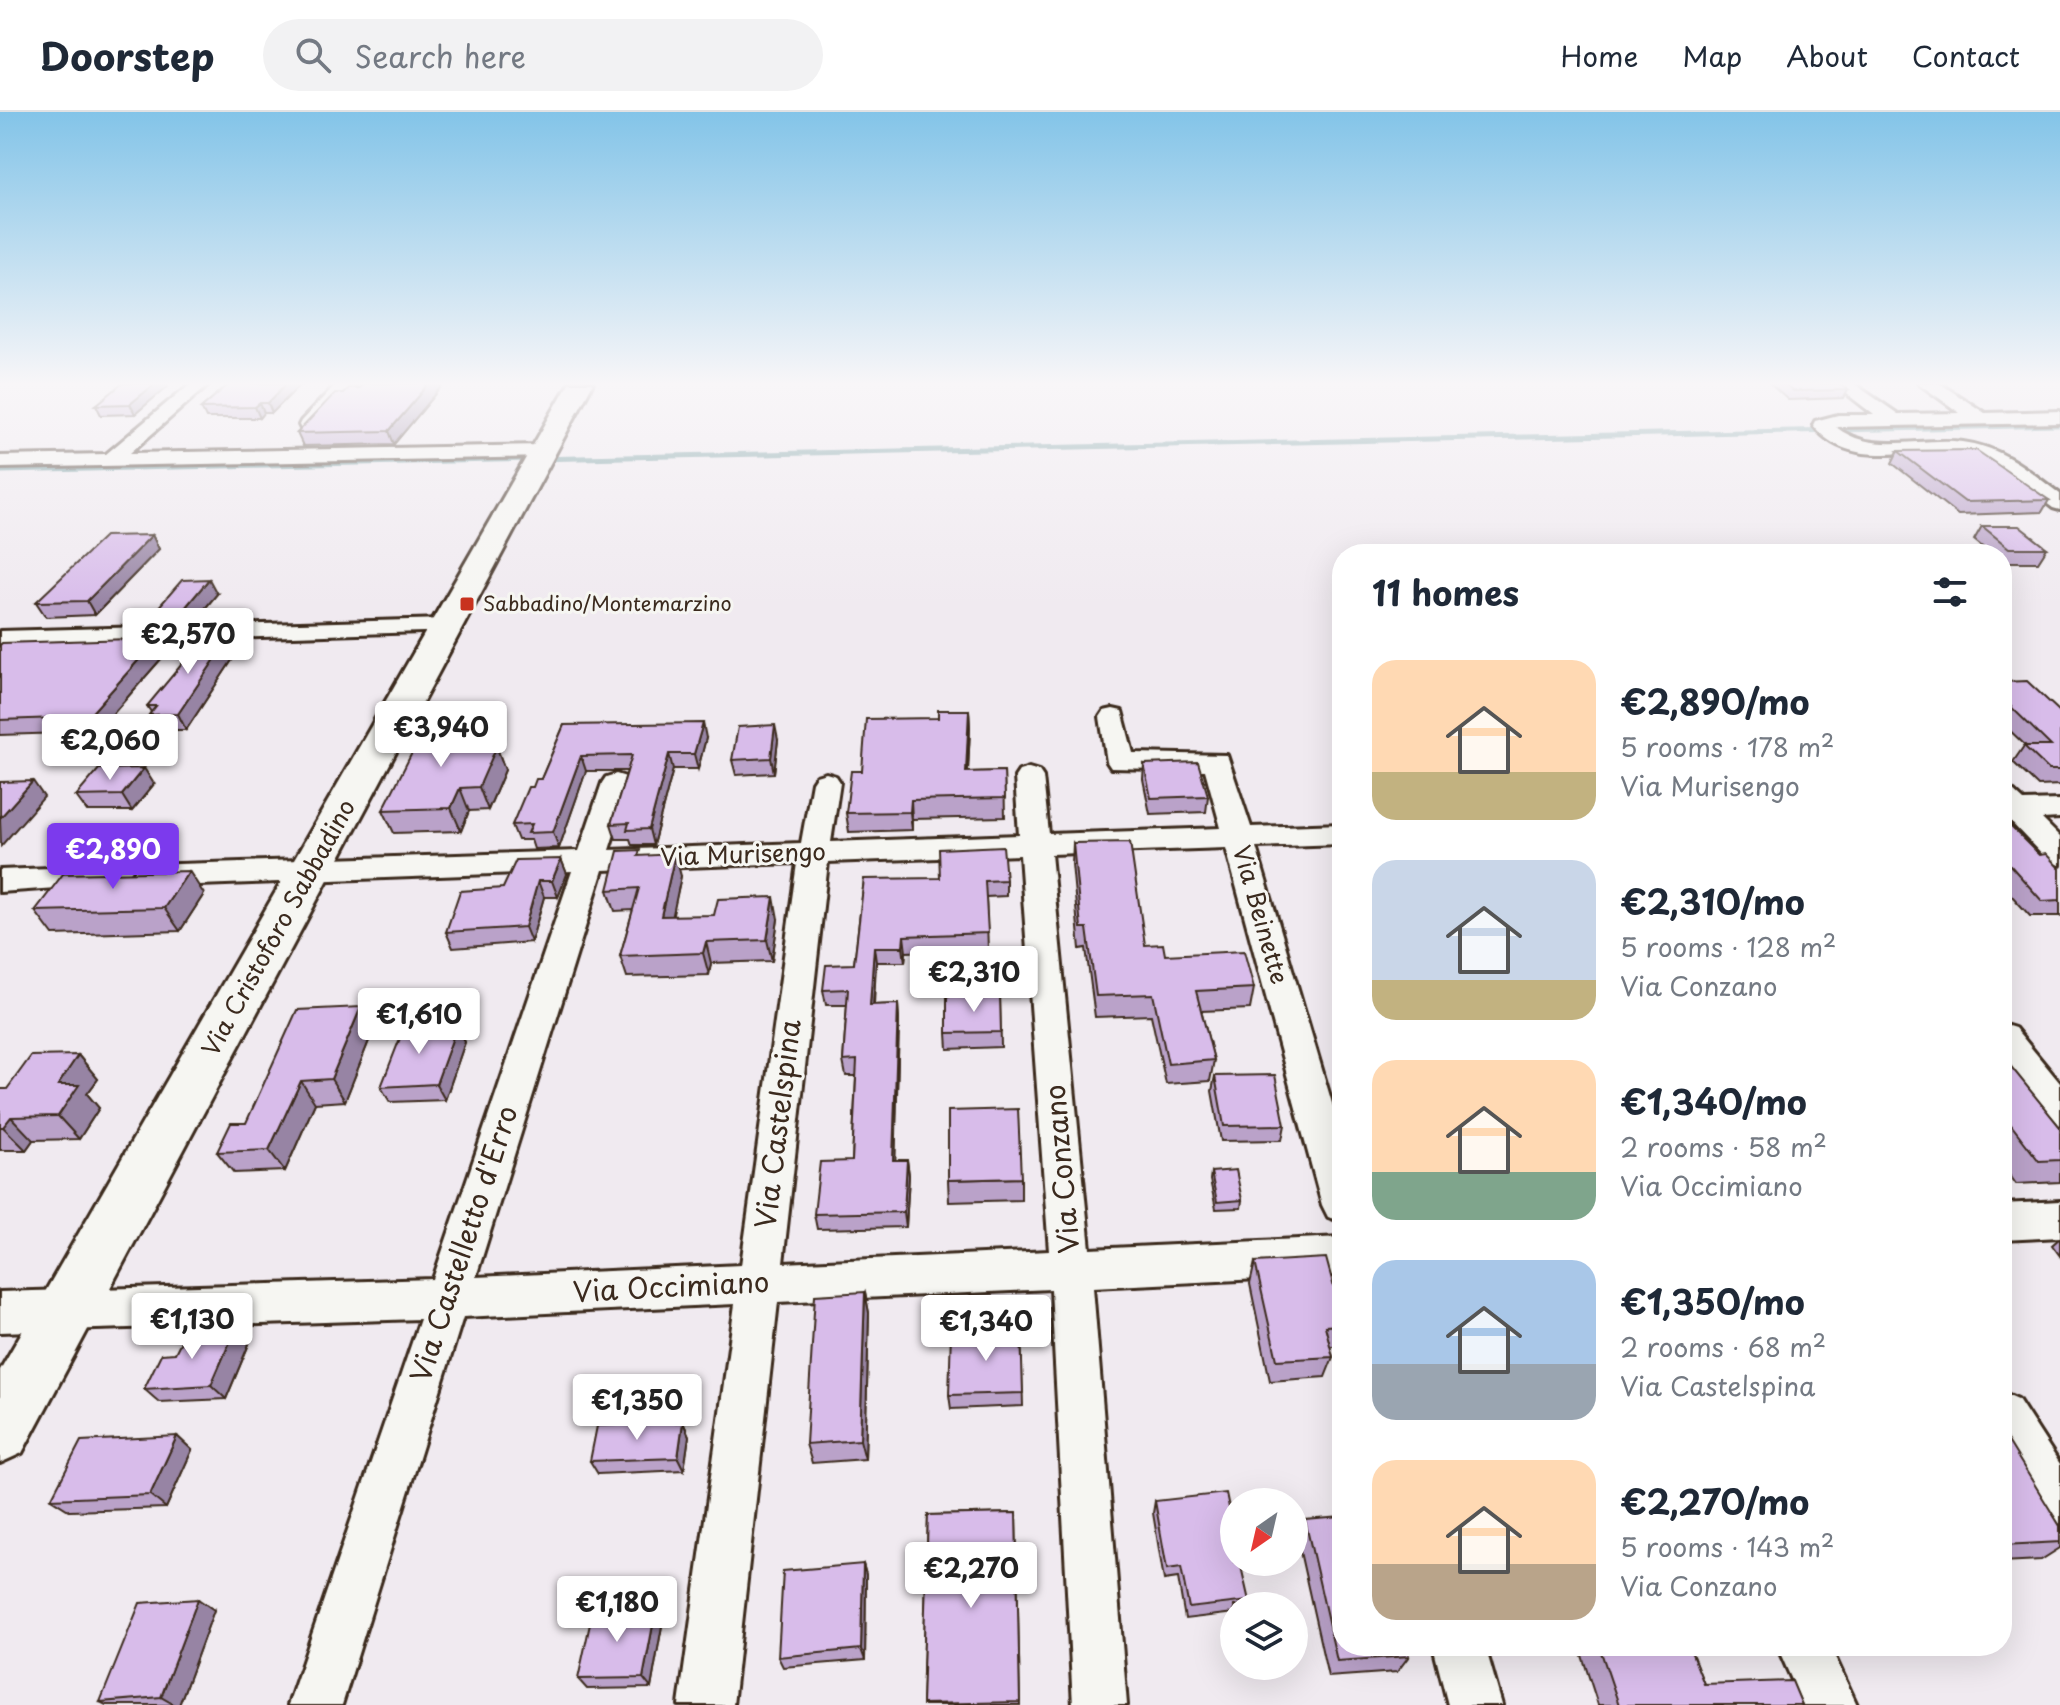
<!DOCTYPE html>
<html lang="en">
<head>
<meta charset="utf-8">
<style>
  :root { --surface:#fff; --page:#f2f2f3; --text:#1f2937; --muted:#747a83; --line:#e0e1e3; --accent:#7c3aed }
  body { margin:0; font-family:"Playpen Sans",sans-serif; background:var(--page); color:var(--text); height:100vh; display:flex; flex-direction:column; font-size:30px; white-space:nowrap }
  * { box-sizing:border-box; margin:0 }
  p { font-size:26px; color:var(--muted) }
  .icon { flex:none; width:44px; height:44px; fill:none; stroke:currentColor; stroke-width:2; stroke-linecap:round; stroke-linejoin:round }
  .map { position:relative; flex:1; overflow:hidden }
  .drawer { position:absolute; left:1332px; top:432px; width:680px; height:1112px; display:flex; flex-direction:column; background:var(--surface); border-radius:32px; box-shadow:0 8px 32px #0002 }
  .drawer>* { flex:none }
  .needle { width:52px; rotate:214deg }
  .buttons { position:absolute; left:1220px; top:1376px; display:grid; gap:16px }
  .buttons a { display:grid; place-items:center; width:88px; height:88px; border-radius:50%; background:var(--surface); box-shadow:0 8px 32px #0002; font-size:40px }
  .price { position:absolute; translate:-50% -68px; padding:0 18px; border-radius:8px; background:#fff; color:#222; font-size:26px; line-height:52px; filter:drop-shadow(0 2px 4px #0008) }
  .price::after { content:''; position:absolute; left:50%; top:48px; width:24px; height:18px; margin-left:-12px; background:inherit; clip-path:polygon(0 0,100% 0,50% 100%) }
  .price.on { background:var(--accent); color:#fff }
  ul { padding:0; list-style:none }
  li { display:flex; align-items:center; gap:24px; height:200px; padding:0 40px }
  li span { display:grid; place-items:center; flex:none; width:224px; height:160px; border-radius:24px; color:#555 }
  li>.icon { margin-inline-start:auto }
  span .icon { width:96px; height:96px; fill:#fffc; stroke-width:1 }
  li b { font-size:34px }
  h2 { display:flex; justify-content:space-between; align-items:center; height:96px; padding:0 40px; font-size:34px }
  header { display:flex; align-items:center; gap:48px; box-sizing:border-box; height:112px; padding:0 40px; background:var(--surface); border-bottom:2px solid var(--line) }
  header strong { font-size:38px }
  nav { display:flex; gap:44px; margin-inline-start:auto; font-size:28px }
  .search { width:560px; height:72px; background:var(--page); display:flex; align-items:center; gap:20px; box-sizing:border-box; padding:0 28px; border-radius:44px; color:var(--muted); font-size:30px }
  .map>svg:first-child { display:block }
  .lines { fill:none; stroke-linecap:round; stroke-linejoin:round }
  .stream { stroke:#6c9598; stroke-width:5 }
  .street-casing { stroke:#3b2a1e; stroke-width:6 }
  .secondary-casing { stroke:#3b2a1e; stroke-width:6 }
  .street { fill:#f6f6f2; fill-rule:evenodd }
  .secondary { fill:#f6f6f2; fill-rule:evenodd }
  .wall { fill:#baa2c9; stroke:#3b2a1e; stroke-width:2 }
  .shaded-wall { fill:#9784a4; stroke:#3b2a1e; stroke-width:2 }
  .building { fill:#d8bcea; stroke:#3b2a1e; stroke-width:2 }
  .poi-dot { fill:#c8321e; stroke:#f6f6f2; stroke-width:3 }
  .labels { text-anchor:middle; stroke-width:6; stroke-linejoin:round; paint-order:stroke }
  .far-poi-label { font-size:20px; fill:#3b2a1e; stroke:#f6f6f2; text-anchor:start }
  .street-label { font-size:24px; fill:#3b2a1e; stroke:#f6f6f2 }
  .near-street-label { font-size:28px; fill:#3b2a1e; stroke:#f6f6f2 }
</style>
</head>
<body>
<header>
<strong>Doorstep</strong>
<div class="search"><svg class="icon" aria-label="search" viewBox="0 0 24 24"><circle cx="10" cy="10" r="6"/><path d="M15 15l6 6"/></svg>Search here</div>
<nav><a>Home</a><a>Map</a><a>About</a><a>Contact</a></nav>
</header>
<div class="map">
<svg width="2060" height="1593" viewBox="0 0 2060 1593">
  <rect width="100%" height="100%" fill="#f0eaf0"/>
  <filter id="ink" filterUnits="userSpaceOnUse"><feTurbulence type="fractalNoise" baseFrequency=".0125" numOctaves="2"/><feDisplacementMap in="SourceGraphic" scale="16" xChannelSelector="R" yChannelSelector="G"/><feConvolveMatrix kernelMatrix="1 2 1 2 8 2 1 2 1" color-interpolation-filters="sRGB"/></filter>
  <g filter="url(#ink)">
    <g class="lines">
      <!-- stream -->
      <path class="stream" d="M0 359 2060 313"/>
      <!-- street casing -->
      <g class="street-casing">
        <g id="street">
          <path d="M191 271H210L130 341 544 333 554 339 544 345 0 356V344L106 342Z"/>
          <path d="M337 271H356L315 317H301L299 313 301 309Z"/>
          <path d="M1833 271H1853L1898 302 1960 301 1918 271H1939L1985 301 2060 299V311L1836 315C1873 344 1921 324 1963 330 2002 335 2030 359 2060 382V398L2053 396C2029 379 2005 353 1976 344 1924 328 1853 365 1813 313L1815 309 1838 303H1874Z"/>
          <path d="M446 507 455 509 458 514 455 519 0 533V519Z"/>
          <path d="M1113 597 1122 599 1133 641 1227 643 1251 715 1342 712V732L1256 735 1342 1025V1110L1328 1105 1322 1093 1226 736 1051 742 1090 1137 1342 1125V1163L1093 1175 1127 1593H1073L1051 1177 778 1190 733 1593H679L735 1192 463 1205 342 1593H288L420 1207 0 1220V1180L433 1167 572 759 147 775 136 771 131 764 136 757 147 753 579 739 602 671 606 665 616 662 626 665 630 671 609 738 801 731 812 670 816 664 826 661 836 664 840 670 831 730 1019 723 1015 665 1019 659 1029 656 1039 659 1043 665 1049 722 1221 716 1205 658 1111 656 1107 650 1100 605 1104 599ZM1020 743 1049 1139 783 1151 828 750ZM797 751 741 1153 476 1165 603 758Z"/>
          <path d="M2002 675 2012 678 2024 689 2060 688V706L2042 707 2060 725V753L2049 750 2009 708H2002Z"/>
          <path d="M101 754 112 758 117 765 112 772 0 780V758Z"/>
          <path d="M2002 912 2015 916 2060 971V1013L2047 1009 2002 952Z"/>
          <path d="M2060 1089V1125L2002 1128V1092Z"/>
          <path d="M2002 1280 2018 1287 2060 1352V1420L2043 1413 2002 1346Z"/>
          <path d="M1433 1534H1485L1502 1593H1448Z"/>
          <path d="M1777 1534H1830L1857 1593H1803Z"/>
        </g>
      </g>
      <!-- secondary casing -->
      <g class="secondary-casing">
        <path id="secondary" d="M569 271H593L22 1341 0 1351V1258Z"/>
      </g>
      <!-- street -->
      <use href="#street" class="street"/>
      <!-- secondary -->
      <use href="#secondary" class="secondary"/>
    </g>
    <!-- wall -->
    <g class="wall">
      <path d="M230 271H302L272 301H264L260 306H206L201 296Z"/>
      <path d="M445 271 394 332 303 334 297 321 343 281 359 276Z"/>
      <path d="M1769 271H1838L1848 278 1844 286 1788 288Z"/>
      <path d="M168 274 135 302 101 303 96 293Z"/>
      <path d="M1898 339 2049 388 2042 400 1958 403 1892 351Z"/>
      <path d="M1982 414 2047 436 2038 450H2002V442H1991L1974 428Z"/>
      <path d="M152 423 159 437 95 503 46 505 36 490Z"/>
      <path d="M217 482 193 511 165 512 157 497Z"/>
      <path d="M232 522 240 536 186 618H158L149 603 151 600 147 594Z"/>
      <path d="M175 531 97 620 0 623V533Z"/>
      <path d="M2002 570 2060 600V673L2038 674 2013 650 2024 634H2026L2002 611Z"/>
      <path d="M969 598 970 616 968 660 1004 659 1005 705 912 707V718L849 720 846 701 862 659 938 606Z"/>
      <path d="M564 613 706 626 698 657H673L653 733H632L630 727H616L611 712 627 659H586L559 736 534 737 531 728H518L512 713 533 675 541 667Z"/>
      <path d="M490 617 505 658 488 698 469 699 461 719 394 721 383 698Z"/>
      <path d="M778 628 774 661 736 663 732 648Z"/>
      <path d="M1144 652 1208 684 1206 700 1150 702 1143 667Z"/>
      <path d="M154 672 132 699H87L76 684Z"/>
      <path d="M2002 706 2039 743 2060 757V804H2030L2002 773Z"/>
      <path d="M1073 731 1145 833 1165 843 1254 876 1250 897 1201 899 1214 948 1210 969 1166 972 1151 903 1095 905 1086 836 1080 837 1072 752Z"/>
      <path d="M641 744 681 764 672 804 778 807 772 849 711 851 709 863 627 865 620 844 633 798 615 799 608 778Z"/>
      <path d="M561 747 567 762 558 785H544L531 830 453 836 446 820 503 776Z"/>
      <path d="M864 767 1006 768V784L986 785 988 837 906 840 905 850H876L874 893 898 892 899 908 895 1048H907L909 1063 906 1115 817 1117 814 1102 852 1049 856 964H846L843 949 847 893H826L823 878 854 852Z"/>
      <path d="M204 782 180 819 53 823 35 799Z"/>
      <path d="M1000 883 1001 935 948 937 947 921Z"/>
      <path d="M361 895 374 916 345 989 315 991 285 1059 234 1061 217 1040Z"/>
      <path d="M457 914 465 930 445 988 390 990 381 975Z"/>
      <path d="M78 943 98 967 87 982 99 996 79 1027 33 1028 26 1038H0V977H7Z"/>
      <path d="M2002 946 2060 1015V1070L2016 1072 2002 1052Z"/>
      <path d="M1215 964 1285 1013 1282 1028 1221 1029 1212 979Z"/>
      <path d="M1211 1060 1242 1088 1241 1096 1216 1097 1210 1068Z"/>
      <path d="M1021 1066V1088L949 1090 948 1068Z"/>
      <path d="M2060 1126V1144L2052 1133Z"/>
      <path d="M1255 1150 1342 1205V1218L1336 1234H1330L1333 1245 1325 1265 1270 1269 1250 1172Z"/>
      <path d="M865 1180 869 1201 865 1347 812 1351 806 1332Z"/>
      <path d="M235 1218 249 1232 226 1287 159 1290 144 1277 175 1241Z"/>
      <path d="M1021 1218 1023 1294 951 1297 949 1283Z"/>
      <path d="M683 1310 689 1324 684 1358 598 1362 590 1349Z"/>
      <path d="M177 1324 192 1338 166 1396 70 1399 51 1387Z"/>
      <path d="M2002 1327 2060 1414V1436L2041 1448 2002 1450Z"/>
      <path d="M1155 1389 1249 1489 1247 1494H1234V1501L1185 1507 1178 1466 1164 1468 1153 1401Z"/>
      <path d="M1016 1401 1020 1593H922L928 1403Z"/>
      <path d="M1305 1408 1409 1544 1397 1560 1328 1565 1297 1426Z"/>
      <path d="M863 1452 866 1463 865 1548 783 1555 778 1545Z"/>
      <path d="M656 1497 663 1508 651 1576 587 1577 578 1567Z"/>
      <path d="M214 1498 179 1593H106L100 1590Z"/>
      <path d="M1579 1534H1689L1704 1572 1802 1593H1598Z"/>
    </g>
    <!-- shaded-wall -->
    <g class="shaded-wall">
      <path d="M156 271H167L168 274 135 302 130 292Z"/>
      <path d="M287 271H302L272 301 268 291Z"/>
      <path d="M430 271H445L394 332 389 319Z"/>
      <path d="M260 291 264 301 260 306 255 295Z"/>
      <path d="M152 423 159 437 95 503 87 489Z"/>
      <path d="M209 467 217 482 193 511 185 496Z"/>
      <path d="M167 516 175 531 97 620 88 605Z"/>
      <path d="M232 522 240 536 186 618 178 602Z"/>
      <path d="M969 598 970 616 967 678 966 660Z"/>
      <path d="M703 611 706 626 698 657 694 642Z"/>
      <path d="M775 613 778 628 774 661 771 646Z"/>
      <path d="M490 617 505 658 488 698 479 675 481 636Z"/>
      <path d="M669 642 673 657 653 733 649 717Z"/>
      <path d="M581 644 586 659 559 736 553 720Z"/>
      <path d="M144 656 154 672 132 699 122 683Z"/>
      <path d="M33 669 44 685 1 734 0 706Z"/>
      <path d="M460 676 469 699 461 719 451 696Z"/>
      <path d="M911 688 912 707V718L910 700Z"/>
      <path d="M675 742 681 764 668 826 661 804Z"/>
      <path d="M561 747 567 762 558 785 552 769Z"/>
      <path d="M189 759 204 782 180 819 164 796Z"/>
      <path d="M538 769 544 785 531 830 525 815Z"/>
      <path d="M774 785 778 807 772 849 767 828Z"/>
      <path d="M904 824 906 840 905 850 903 835Z"/>
      <path d="M706 830 711 851 709 863 703 841Z"/>
      <path d="M874 835 876 850 872 909 870 893Z"/>
      <path d="M898 892 899 908 895 1063 893 1048Z"/>
      <path d="M361 895 374 916 345 989 331 967Z"/>
      <path d="M457 914 465 930 445 988 436 972Z"/>
      <path d="M78 943 98 967 87 982 99 996 79 1027 58 1004V973Z"/>
      <path d="M301 969 315 991 285 1059 269 1038Z"/>
      <path d="M11 1005 33 1028 26 1038 3 1015Z"/>
      <path d="M907 1048 909 1063 906 1115 904 1100Z"/>
      <path d="M865 1180 869 1201 865 1347 860 1328Z"/>
      <path d="M235 1218 249 1232 226 1287 211 1273Z"/>
      <path d="M683 1310 689 1324 684 1358 678 1346Z"/>
      <path d="M177 1324 192 1338 166 1396 150 1383Z"/>
      <path d="M863 1452 866 1463 865 1548 861 1537Z"/>
      <path d="M198 1487 214 1498 179 1593H175L161 1585Z"/>
      <path d="M656 1497 663 1508 651 1576 643 1566Z"/>
    </g>
    <!-- building -->
    <g class="building">
      <path d="M123 271H156L130 292 96 293Z"/>
      <path d="M230 271H287L268 291H260L255 295 201 296Z"/>
      <path d="M364 271H430L389 319 297 321 335 281H343L348 276H359Z"/>
      <path d="M1783 271H1838L1848 278 1792 279Z"/>
      <path d="M1976 338 2049 388 1965 390 1898 339Z"/>
      <path d="M1982 414H2019L2047 436H2009Z"/>
      <path d="M152 423 87 489 36 490 105 424Z"/>
      <path d="M209 467 185 496 157 497 182 468Z"/>
      <path d="M167 516 88 605 0 608V533L2 531 131 527 140 517Z"/>
      <path d="M232 522 178 602 149 603 156 594H147L206 523Z"/>
      <path d="M2027 569 2060 600V658H2049L2024 634H2051L2002 586V570Z"/>
      <path d="M938 598H969L966 660 1004 659 1005 686 911 688 910 700 846 701 851 659H862L866 607 938 606Z"/>
      <path d="M703 611 694 642H669L649 717 627 718 629 711 611 712 632 643 581 644 553 720 528 721 532 712 512 713 528 675H533L536 667H541L564 613Z"/>
      <path d="M775 613 771 646 732 648 738 615Z"/>
      <path d="M490 617 481 636H496L479 675 460 676 451 696 383 698 423 619Z"/>
      <path d="M1198 650 1208 684 1151 686 1144 652Z"/>
      <path d="M144 656 122 683 76 684 99 657Z"/>
      <path d="M33 669 0 706V670Z"/>
      <path d="M2002 706 2039 743 2046 742 2060 757V788L2042 789 2002 744Z"/>
      <path d="M1130 730 1145 833 1163 832 1165 843 1244 839 1254 876 1196 879 1214 948 1168 952 1153 882 1096 884 1087 816H1081L1073 731Z"/>
      <path d="M1003 734 1006 768 985 769 988 821 904 824 903 835H874L870 893 898 892 893 1048H907L904 1100 814 1102 820 1050 852 1049 857 948 843 949 848 877 823 878 826 853 854 852 864 767 940 766 939 737Z"/>
      <path d="M640 738 638 744 675 742 661 804 714 803 718 787 774 785 767 828 706 830 703 841 620 844 639 776 608 778 618 739Z"/>
      <path d="M561 747 552 769H538L525 815 446 820 460 779 503 776 516 748Z"/>
      <path d="M189 759 164 796 35 799 63 762Z"/>
      <path d="M1000 883 1001 920 947 921V884Z"/>
      <path d="M361 895 331 967 301 969 269 1038 217 1040 231 1011H246L297 898Z"/>
      <path d="M457 914 436 972 381 975 404 916Z"/>
      <path d="M78 943 58 973H79L58 1004 11 1005 3 1015H0V977H7L31 944Z"/>
      <path d="M2002 946H2004L2060 1015V1048L2039 1049 2002 1001Z"/>
      <path d="M1275 963 1285 1013 1224 1014 1215 964Z"/>
      <path d="M1018 997 1021 1066 948 1068V999Z"/>
      <path d="M1236 1058 1242 1088 1217 1090 1211 1060Z"/>
      <path d="M1326 1146 1342 1205V1213L1325 1214 1333 1245 1277 1248 1255 1150Z"/>
      <path d="M865 1180 860 1328 806 1332 815 1183Z"/>
      <path d="M235 1218 211 1273 144 1277 161 1242 175 1241 185 1221Z"/>
      <path d="M1021 1218 1023 1281 949 1283 951 1220Z"/>
      <path d="M683 1310 678 1346 590 1349 597 1314Z"/>
      <path d="M177 1324 150 1383 51 1387 81 1329Z"/>
      <path d="M2006 1326 2060 1414V1430L2002 1433V1327Z"/>
      <path d="M1226 1381 1234 1420V1450H1240L1249 1489 1189 1496 1181 1455 1167 1457 1155 1389Z"/>
      <path d="M1016 1401 1020 1590 922 1592 928 1403Z"/>
      <path d="M1342 1405V1534H1406L1409 1544 1337 1549 1305 1408Z"/>
      <path d="M863 1452 861 1537 778 1545 783 1459Z"/>
      <path d="M198 1487 161 1585 100 1590 140 1491Z"/>
      <path d="M656 1497 643 1566 578 1567 593 1498Z"/>
      <path d="M1599 1534H1689L1704 1572 1792 1569 1802 1593H1619Z"/>
    </g>
  </g>
  <!-- sky -->
  <linearGradient id="sky" x2="0" y2="1"><stop stop-color="#83c4e8"/><stop offset="0.55" stop-color="#f8f6f8"/><stop offset="1" stop-color="#f8f6f8" stop-opacity="0"/></linearGradient>
  <rect width="2060" height="494" fill="url(#sky)"/>
  <!-- markers -->
  <rect class="poi-dot" x="459" y="484" width="16" height="16" rx="4"/>
  <g class="labels">
    <!-- far-poi labels -->
    <g class="far-poi-label">
      <text x="483" y="499">Sabbadino/Montemarzino</text>
    </g>
    <!-- street labels -->
    <g class="street-label">
      <text transform="translate(743 743) rotate(-2)" y="8">Via Murisengo</text>
      <text transform="translate(1260 803) rotate(74)" y="8">Via Beinette</text>
      <text transform="translate(279 816) rotate(-61)" y="8">Via Cristoforo Sabbadino</text>
    </g>
    <!-- near-street labels -->
    <g class="near-street-label">
      <text transform="translate(778 1012) rotate(-83)" y="10">Via Castelspina</text>
      <text transform="translate(1062 1057) rotate(-95)" y="10">Via Conzano</text>
      <text transform="translate(464 1132) rotate(-72)" y="10">Via Castelletto d'Erro</text>
      <text transform="translate(671 1175) rotate(-3)" y="10">Via Occimiano</text>
    </g>
  </g>
</svg>
<div class="buttons">
<a><svg class="needle" viewBox="-14 -14 28 28"><path d="M0-13l5 13h-10z" fill="#e53935"/><path d="M0 13l5-13h-10z" fill="#747a83"/></svg></a>
<a><svg class="icon" aria-label="layers" viewBox="0 0 24 24"><path d="M12 4l9 5-9 5-9-5zM3 14l9 5 9-5"/></svg></a>
</div>
<b class="price" style="left:188px;top:564px">€2,570</b>
<b class="price" style="left:441px;top:657px">€3,940</b>
<b class="price" style="left:110px;top:670px">€2,060</b>
<b class="price on" style="left:113px;top:779px">€2,890</b>
<b class="price" style="left:974px;top:902px">€2,310</b>
<b class="price" style="left:419px;top:944px">€1,610</b>
<b class="price" style="left:192px;top:1249px">€1,130</b>
<b class="price" style="left:986px;top:1251px">€1,340</b>
<b class="price" style="left:637px;top:1330px">€1,350</b>
<b class="price" style="left:971px;top:1498px">€2,270</b>
<b class="price" style="left:617px;top:1532px">€1,180</b>
<section class="drawer">
<h2>11 homes<svg class="icon" aria-label="filters" viewBox="0 0 24 24"><path d="M4 7h16M4 17h16"/><circle cx="9" cy="7" r="2"/><circle cx="15" cy="17" r="2"/></svg></h2>
<ul>
<li><span style="background:linear-gradient(#ffd9b3 70%,#c2b280 0)"><svg class="icon" aria-label="home" viewBox="0 0 24 24"><path d="M3 11l9-7 9 7M6 9v11h12V9"/></svg></span><div><b>€2,890/mo</b><p>5 rooms · 178 m²</p><p>Via Murisengo</p></div></li>
<li><span style="background:linear-gradient(#c9d6e8 75%,#c2b280 0)"><svg class="icon" aria-label="home" viewBox="0 0 24 24"><path d="M3 11l9-7 9 7M6 9v11h12V9"/></svg></span><div><b>€2,310/mo</b><p>5 rooms · 128 m²</p><p>Via Conzano</p></div></li>
<li><span style="background:linear-gradient(#ffd9b3 70%,#7fa58c 0)"><svg class="icon" aria-label="home" viewBox="0 0 24 24"><path d="M3 11l9-7 9 7M6 9v11h12V9"/></svg></span><div><b>€1,340/mo</b><p>2 rooms · 58 m²</p><p>Via Occimiano</p></div></li>
<li><span style="background:linear-gradient(#a9c7e8 65%,#9aa5b1 0)"><svg class="icon" aria-label="home" viewBox="0 0 24 24"><path d="M3 11l9-7 9 7M6 9v11h12V9"/></svg></span><div><b>€1,350/mo</b><p>2 rooms · 68 m²</p><p>Via Castelspina</p></div></li>
<li><span style="background:linear-gradient(#ffd9b3 65%,#b9a48a 0)"><svg class="icon" aria-label="home" viewBox="0 0 24 24"><path d="M3 11l9-7 9 7M6 9v11h12V9"/></svg></span><div><b>€2,270/mo</b><p>5 rooms · 143 m²</p><p>Via Conzano</p></div></li>
</ul>
</section>
</div>
</body>
</html>
